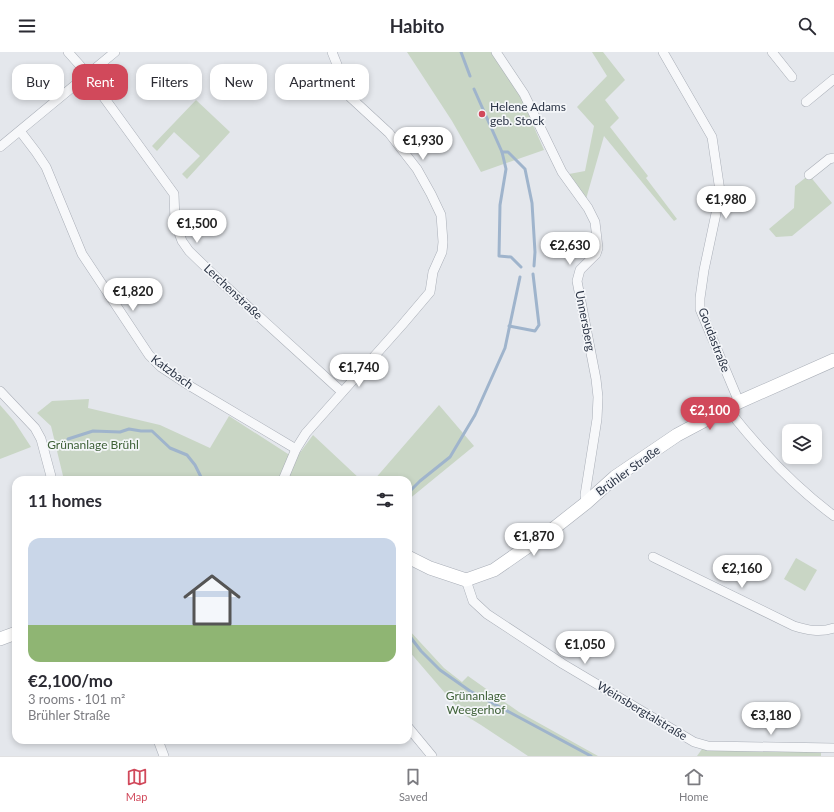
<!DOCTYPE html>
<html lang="en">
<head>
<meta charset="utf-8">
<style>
  :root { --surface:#fff; --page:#f7f7f7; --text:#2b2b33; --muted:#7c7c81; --line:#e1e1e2; --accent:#d1495b }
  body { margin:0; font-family:Lato,sans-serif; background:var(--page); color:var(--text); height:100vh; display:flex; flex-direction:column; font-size:15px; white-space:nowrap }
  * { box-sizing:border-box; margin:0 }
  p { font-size:13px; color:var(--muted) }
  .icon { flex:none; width:22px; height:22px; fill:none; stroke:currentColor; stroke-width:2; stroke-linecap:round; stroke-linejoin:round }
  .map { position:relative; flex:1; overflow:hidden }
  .side { position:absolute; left:12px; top:424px; width:400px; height:268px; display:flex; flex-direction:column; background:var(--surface); border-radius:12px; box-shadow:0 2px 6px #0003 }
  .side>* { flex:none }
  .guide { position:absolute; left:12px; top:12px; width:400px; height:36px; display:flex; gap:8px }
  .controls { position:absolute; left:782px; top:372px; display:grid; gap:8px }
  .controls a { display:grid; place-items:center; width:40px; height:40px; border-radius:8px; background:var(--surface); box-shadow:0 2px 6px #0003; font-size:20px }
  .price { position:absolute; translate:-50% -34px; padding:0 9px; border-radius:14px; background:#fff; color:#222; font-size:13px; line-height:26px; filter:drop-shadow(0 1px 2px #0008) }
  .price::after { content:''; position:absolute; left:50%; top:24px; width:12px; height:9px; margin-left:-6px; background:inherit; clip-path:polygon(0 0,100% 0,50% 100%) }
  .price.selected { background:var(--accent); color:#fff }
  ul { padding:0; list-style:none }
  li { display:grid; align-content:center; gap:8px; height:212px; padding:0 16px }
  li+li { border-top:1px solid var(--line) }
  li span { display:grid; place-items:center; height:124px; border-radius:12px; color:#555 }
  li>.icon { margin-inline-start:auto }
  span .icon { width:72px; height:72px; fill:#fffc; stroke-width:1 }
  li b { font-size:17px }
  h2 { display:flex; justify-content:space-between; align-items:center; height:48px; padding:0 16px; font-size:17px }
  .tag { padding:0 14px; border-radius:12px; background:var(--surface); box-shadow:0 2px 6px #0003; font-size:14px; line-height:36px }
  .tag.selected { background:var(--accent); color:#fff }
  header { display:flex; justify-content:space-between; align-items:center; height:52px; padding:0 16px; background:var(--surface); font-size:18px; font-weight:700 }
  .menu { display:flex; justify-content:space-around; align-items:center; height:56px; border-top:1px solid var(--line); background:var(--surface); font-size:11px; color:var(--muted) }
  .menu a { display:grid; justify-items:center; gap:2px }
  .menu .selected { color:var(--accent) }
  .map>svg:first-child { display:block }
  .green { fill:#c9d6c5 }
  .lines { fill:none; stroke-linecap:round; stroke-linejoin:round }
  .stream { stroke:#9fb4cc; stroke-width:3 }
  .minor-casing { stroke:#a9aeb7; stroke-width:10 }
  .secondary-casing { stroke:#a9aeb7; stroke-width:14 }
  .minor { stroke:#f7f8fa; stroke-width:9 }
  .secondary { stroke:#fff; stroke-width:13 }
  .poi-dot { fill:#d1495b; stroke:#f4f6f9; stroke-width:1.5 }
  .labels { text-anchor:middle; stroke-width:3.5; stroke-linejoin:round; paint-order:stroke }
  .poi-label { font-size:12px; fill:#2b3445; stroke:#f4f6f9; text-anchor:start }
  .street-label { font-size:12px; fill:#2b3445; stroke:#f4f6f9 }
  .park-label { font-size:12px; fill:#3f6138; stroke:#f4f6f9 }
</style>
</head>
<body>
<header><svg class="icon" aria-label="menu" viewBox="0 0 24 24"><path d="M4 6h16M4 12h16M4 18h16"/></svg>Habito<svg class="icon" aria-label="search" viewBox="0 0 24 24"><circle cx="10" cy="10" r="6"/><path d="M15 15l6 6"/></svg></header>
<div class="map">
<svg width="834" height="704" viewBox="0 0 834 704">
  <rect width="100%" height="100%" fill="#e4e7ec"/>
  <!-- green -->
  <g class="green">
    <path d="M407 0H492L520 43 544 98 481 120 452 69Z"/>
    <path d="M592 0H603L625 28 605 48 619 66 610 75 648 124 646 126 677 167 674 169 604 84 586 147 569 122 585 119 594 74 577 55 607 24Z"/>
    <path d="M196 48 230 80 187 127 182 122 200 104 174 80 157 99 152 94Z"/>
    <path d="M809 123 832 151 792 184 776 185 769 177 794 156 795 134Z"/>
    <path d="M89 347 88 356 160 373 210 396 229 364 288 402 296 406 313 383 361 428H64L51 374 37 361 52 349Z"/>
    <path d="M0 353 14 369 31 395 0 407Z"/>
    <path d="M439 353 474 394 408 448V428H374Z"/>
    <path d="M796 506 817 518 805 539 784 527Z"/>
    <path d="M408 577 444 616 462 630 468 624 519 660 598 704H528L481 673 463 662 408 598Z"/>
    <path d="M702 697 821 700V704H697Z"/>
  </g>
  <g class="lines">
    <!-- stream -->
    <g class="stream">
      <path d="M461 0 470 24"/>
      <path d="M474 37 502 100 506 117 500 153 499 204 511 205 521 215"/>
      <path d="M502 100H508L525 117 532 151 535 200 534 214"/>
      <path d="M509 274 535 279 539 273 533 222"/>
      <path d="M68 387 93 379 120 380 129 377 141 379H152L170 396 187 403 195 413 201 425 205 428"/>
      <path d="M408 441 420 429 450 405 475 363 505 296 520 225"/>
      <path d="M408 582 421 599 440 618 470 639 591 704"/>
    </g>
    <!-- minor casing -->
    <g class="minor-casing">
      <g id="minor">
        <path d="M68 0 84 18 174 142 175 170 182 189 189 199 220 229 342 340"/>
        <path d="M496 0 524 42 562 120 588 156 595 170 598 196 596 202 580 218 577 229 596 327 598 345 597 367 585 443 586 451"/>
        <path d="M663 0 712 85 720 139 718 152 704 218 700 246V257L739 350"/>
        <path d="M772 0 792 25"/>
        <path d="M806 50 834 27"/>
        <path d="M20 79 36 100 46 115 82 202 149 303 161 315 190 334 296 397"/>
        <path d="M0 95 115 0"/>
        <path d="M809 123 829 107 834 106"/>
        <path d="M0 339 35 376 41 387 52 428"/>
        <path d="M727 356C758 396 794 434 834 464"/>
        <path d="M283 428 296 397 306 381 402 273 430 240 433 220 442 200 443 190 441 163 431 142 417 117 389 81 350 45 332 0"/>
        <path d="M653 505 794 574C807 578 820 581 834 576"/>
        <path d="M466 528 473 549 487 562 563 612 694 690 708 694 834 696"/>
        <path d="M408 675 432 704"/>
        <path d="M158 688 164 704"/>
      </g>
    </g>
    <!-- secondary casing -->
    <g class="secondary-casing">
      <g id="secondary">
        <path d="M408 505 430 516 466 528 494 518 553 477 586 451 615 425 677 383 739 350 834 308"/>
        <path d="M0 587 16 581"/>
      </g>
    </g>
    <!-- minor -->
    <use href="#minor" class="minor"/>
    <!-- secondary -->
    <use href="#secondary" class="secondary"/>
  </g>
  <!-- markers -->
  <circle class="poi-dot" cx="482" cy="62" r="4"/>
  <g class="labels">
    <!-- poi labels -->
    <g class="poi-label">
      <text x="490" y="59">Helene Adams<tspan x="490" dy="14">geb. Stock</tspan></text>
    </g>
    <!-- street labels -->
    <g class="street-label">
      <text transform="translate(233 240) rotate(43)" y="4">Lerchenstraße</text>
      <text transform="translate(585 269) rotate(79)" y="4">Unnersberg</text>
      <text transform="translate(714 288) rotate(69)" y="4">Goudastraße</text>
      <text transform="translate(172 320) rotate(36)" y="4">Katzbach</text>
      <text transform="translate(628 419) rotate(-36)" y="4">Brühler Straße</text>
      <text transform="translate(642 659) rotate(31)" y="4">Weinsbergtalstraße</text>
    </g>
    <!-- park labels -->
    <g class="park-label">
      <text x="93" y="397">Grünanlage Brühl</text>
      <text x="476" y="648">Grünanlage<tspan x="476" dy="14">Weegerhof</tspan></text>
    </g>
  </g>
</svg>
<div class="controls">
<a><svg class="icon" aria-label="layers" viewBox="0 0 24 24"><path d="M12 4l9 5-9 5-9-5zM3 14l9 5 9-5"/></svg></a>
</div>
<b class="price" style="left:423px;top:109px">€1,930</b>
<b class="price" style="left:726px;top:168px">€1,980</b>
<b class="price" style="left:197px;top:192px">€1,500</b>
<b class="price" style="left:570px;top:214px">€2,630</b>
<b class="price" style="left:133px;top:260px">€1,820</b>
<b class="price" style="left:359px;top:336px">€1,740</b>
<b class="price selected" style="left:710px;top:379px">€2,100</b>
<b class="price" style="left:534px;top:505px">€1,870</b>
<b class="price" style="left:742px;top:537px">€2,160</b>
<b class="price" style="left:585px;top:613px">€1,050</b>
<b class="price" style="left:771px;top:684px">€3,180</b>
<div class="guide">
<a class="tag">Buy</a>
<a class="tag selected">Rent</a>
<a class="tag">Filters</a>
<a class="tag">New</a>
<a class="tag">Apartment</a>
</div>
<section class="side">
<h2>11 homes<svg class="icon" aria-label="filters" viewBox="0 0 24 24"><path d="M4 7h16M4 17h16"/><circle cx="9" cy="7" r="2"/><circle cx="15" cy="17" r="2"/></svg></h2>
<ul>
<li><span style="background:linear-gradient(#c9d6e8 70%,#8fb573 0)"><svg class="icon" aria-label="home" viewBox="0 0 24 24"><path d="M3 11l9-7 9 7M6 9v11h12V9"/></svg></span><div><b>€2,100/mo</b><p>3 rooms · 101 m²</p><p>Brühler Straße</p></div></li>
</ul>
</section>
</div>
<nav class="menu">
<a class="selected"><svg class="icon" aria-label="map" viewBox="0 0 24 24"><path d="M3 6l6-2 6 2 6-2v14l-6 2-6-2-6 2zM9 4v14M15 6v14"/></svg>Map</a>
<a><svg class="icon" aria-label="saved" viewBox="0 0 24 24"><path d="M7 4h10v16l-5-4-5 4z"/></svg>Saved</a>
<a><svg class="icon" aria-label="home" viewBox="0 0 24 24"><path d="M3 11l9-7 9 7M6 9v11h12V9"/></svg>Home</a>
</nav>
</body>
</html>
